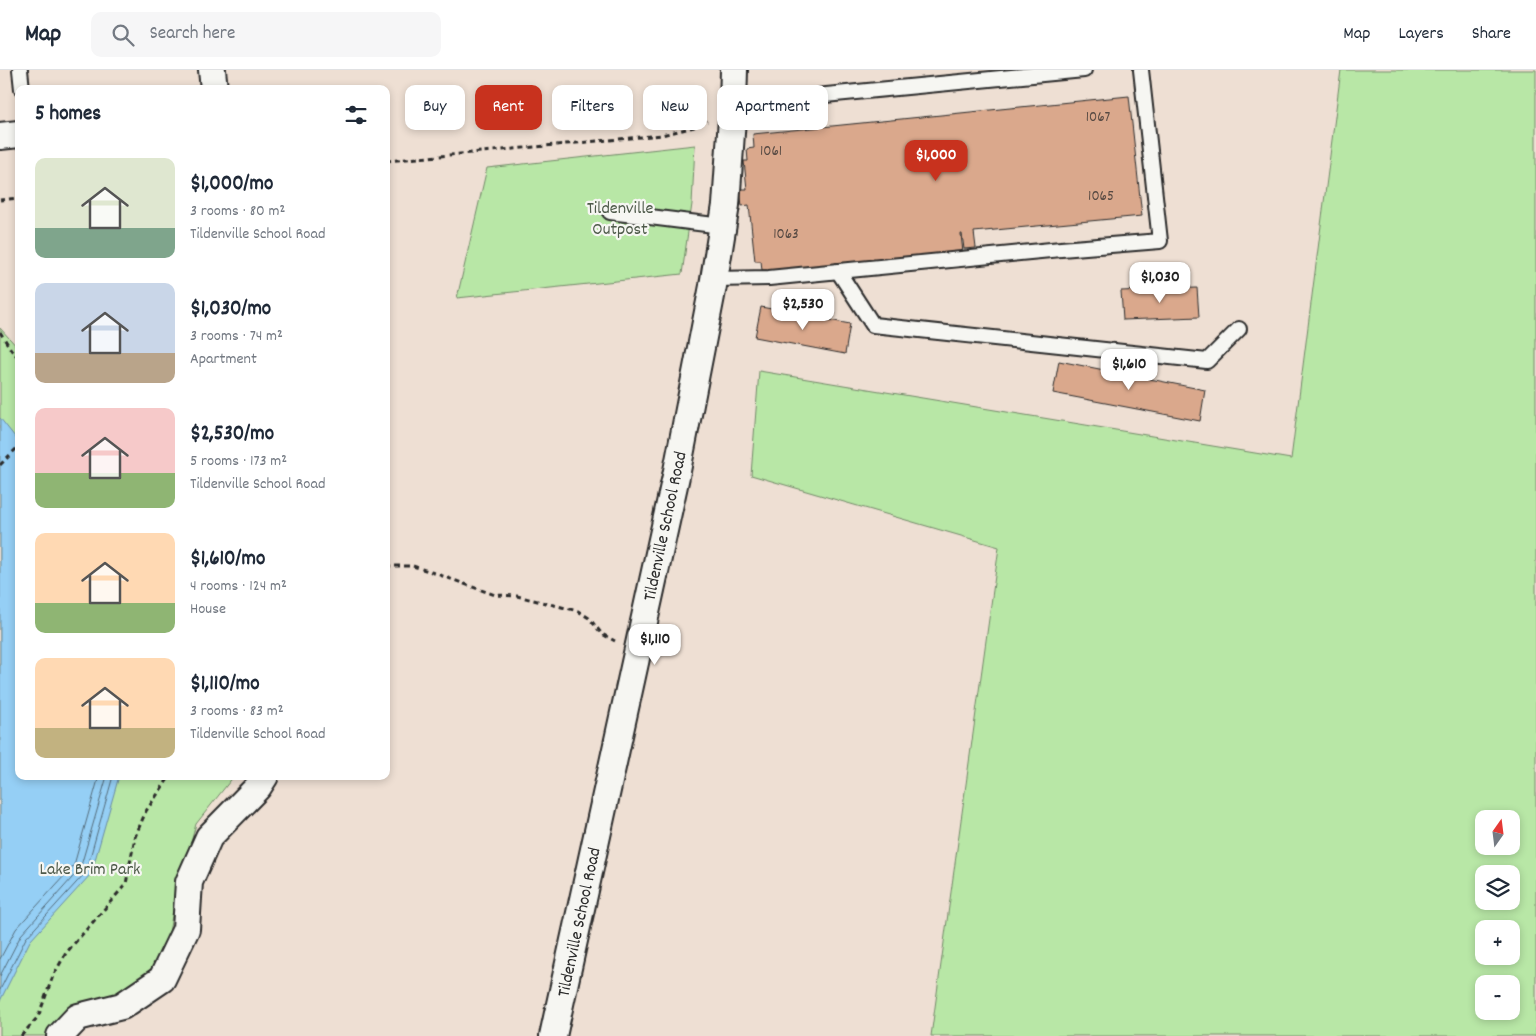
<!DOCTYPE html>
<html lang="en">
<head>
<meta charset="utf-8">
<style>
  :root { --surface:#fff; --page:#f6f6f7; --text:#1f2937; --muted:#747a83; --line:#e0e1e3; --accent:#c8321e }
  body { margin:0; font-family:Dekko,sans-serif; background:var(--page); color:var(--text); height:100vh; display:flex; flex-direction:column; font-size:19px; white-space:nowrap }
  * { box-sizing:border-box; margin:0 }
  p { font-size:16px; color:var(--muted) }
  .icon { flex:none; width:28px; height:28px; fill:none; stroke:currentColor; stroke-width:2; stroke-linecap:round; stroke-linejoin:round }
  .map { position:relative; flex:1; overflow:hidden }
  .side { position:absolute; left:15px; top:15px; width:375px; height:695px; display:flex; flex-direction:column; background:var(--surface); border-radius:10px; box-shadow:0 2px 8px #0003 }
  .side>* { flex:none }
  .hud { position:absolute; left:405px; top:15px; width:475px; height:45px; display:flex; gap:10px }
  .needle { width:32px; rotate:14deg }
  .controls { position:absolute; left:1475px; top:740px; display:grid; gap:10px }
  .controls a { display:grid; place-items:center; width:45px; height:45px; border-radius:10px; background:var(--surface); box-shadow:0 2px 8px #0003; font-size:25px }
  .price { position:absolute; translate:-50% -42px; padding:0 11px; border-radius:10px; background:#fff; color:#222; font-size:16px; line-height:32px; filter:drop-shadow(0 1px 2px #0008) }
  .price::after { content:''; position:absolute; left:50%; top:30px; width:15px; height:11px; margin-left:-8px; background:inherit; clip-path:polygon(0 0,100% 0,50% 100%) }
  .price.selected { background:var(--accent); color:#fff }
  ul { padding:0; list-style:none }
  li { display:flex; align-items:center; gap:15px; height:125px; padding:0 20px }
  li span { display:grid; place-items:center; flex:none; width:140px; height:100px; border-radius:10px; color:#555 }
  li>.icon { margin-inline-start:auto }
  span .icon { width:60px; height:60px; fill:#fffc; stroke-width:1 }
  li b { font-size:21px }
  h2 { display:flex; justify-content:space-between; align-items:center; height:60px; padding:0 20px; font-size:21px }
  .tag { padding:0 18px; border-radius:10px; background:var(--surface); box-shadow:0 2px 8px #0003; font-size:18px; line-height:45px }
  .tag.selected { background:var(--accent); color:#fff }
  header { display:flex; align-items:center; gap:30px; box-sizing:border-box; height:70px; padding:0 25px; background:var(--surface); border-bottom:1px solid var(--line) }
  header strong { font-size:24px }
  nav { display:flex; gap:28px; margin-inline-start:auto; font-size:18px }
  .search { width:350px; height:45px; background:var(--page); display:flex; align-items:center; gap:12px; box-sizing:border-box; padding:0 18px; border-radius:10px; color:var(--muted); font-size:19px }
  .map>svg:first-child { display:block }
  .green { fill:#b8e7a6; stroke:#728968; fill-rule:evenodd }
  .water { fill:#95cff5; stroke:#6b8da4 }
  .lines { fill:none; stroke-linecap:round; stroke-linejoin:round }
  .shore { stroke:#556d7c; stroke-width:1 }
  .building { fill:#daa88c; stroke:#2b2b2b }
  .lane-casing { stroke:#2b2b2b; stroke-width:18 }
  .street-casing { stroke:#2b2b2b; stroke-width:30 }
  .path { stroke:#2b2b2b; stroke-width:3; stroke-dasharray:5 4; stroke-linecap:butt }
  .lane { stroke:#f6f6f2; stroke-width:14 }
  .street { stroke:#f6f6f2; stroke-width:26 }
  .labels { text-anchor:middle; stroke-width:4.5; stroke-linejoin:round; paint-order:stroke }
  .number-label { font-size:15px; fill:#574a43 }
  .park-label { font-size:18px; fill:#4e5a4a; stroke:#f6f6f2 }
  .street-label { font-size:18px; fill:#2b2b2b; stroke:#f6f6f2 }
</style>
</head>
<body>
<header>
<strong>Map</strong>
<div class="search"><svg class="icon" aria-label="search" viewBox="0 0 24 24"><circle cx="10" cy="10" r="6"/><path d="M15 15l6 6"/></svg>Search here</div>
<nav><a>Map</a><a>Layers</a><a>Share</a></nav>
</header>
<div class="map">
<svg width="1536" height="966" viewBox="0 0 1536 966">
  <rect width="100%" height="100%" fill="#eedfd3"/>
  <filter id="ink" filterUnits="userSpaceOnUse"><feTurbulence type="fractalNoise" baseFrequency=".02" numOctaves="2"/><feDisplacementMap in="SourceGraphic" scale="10" xChannelSelector="R" yChannelSelector="G"/><feConvolveMatrix kernelMatrix="1 2 1 2 8 2 1 2 1" color-interpolation-filters="sRGB"/></filter>
  <g filter="url(#ink)">
    <!-- green -->
    <g class="green">
      <path d="M1341 0H1536V966H931L999 477 751 405 759 301 1291 389ZM1484 749H1511V776H1484ZM1484 804H1511V831H1484ZM1484 859H1511V886H1484ZM1484 914H1511V941H1484Z"/>
      <path d="M695 75 692 134 682 204 457 228 487 98Z"/>
      <path d="M0 258 19 279V706H234L196 754 174 834 166 880 128 926 47 966H0Z"/>
    </g>
    <!-- water -->
    <path class="water" d="M0 348 19 372V706H119L91 804 30 871 0 931Z"/>
    <g class="lines">
      <!-- shore -->
      <g class="shore">
        <path d="M0 889 16 859 74 795 99 706"/>
        <path d="M0 906 21 865 80 799 107 706"/>
        <path d="M0 920 26 868 86 802 113 706"/>
      </g>
    </g>
    <!-- building -->
    <g class="building">
      <path d="M1129 26 1142 146 974 162 976 178 964 179 962 164H961L963 183 767 203V200H762L761 191H755L749 135 742 136 740 119H747L744 91H748L747 79 754 78 753 64Z"/>
      <path d="M1197 218 1199 247 1123 250 1121 221Z"/>
      <path d="M761 237 850 254 845 284 755 267Z"/>
      <path d="M1059 291 1205 320 1200 351 1053 323Z"/>
    </g>
    <g class="lines">
      <!-- lane casing -->
      <g class="lane-casing">
        <g id="lane">
          <path d="M20 0 22 19"/>
          <path d="M733 34 1084 0"/>
          <path d="M610 142 722 156"/>
          <path d="M838 201 873 255 1207 291 1239 259"/>
          <path d="M714 209 769 208 1061 179 1160 171 1141 0"/>
        </g>
      </g>
      <!-- street casing -->
      <g class="street-casing">
        <g id="street">
          <path d="M212 0 214 19"/>
          <path d="M0 66 19 64"/>
          <path d="M60 966 78 947 122 936 162 909 186 859 189 812 209 767 258 717 265 706"/>
          <path d="M553 966 676 406 713 216 726 135 733 34 734 0"/>
        </g>
      </g>
      <!-- path -->
      <g class="path">
        <path d="M386 91 662 65 694 57 707 51"/>
        <path d="M0 130 19 128"/>
        <path d="M0 262 12 281 19 288"/>
        <path d="M0 395 19 376"/>
        <path d="M386 496H413L437 504 495 525 517 526 578 541 589 548 602 564 615 571"/>
        <path d="M21 966 38 947 53 906 66 883 126 814 135 767 146 741 170 706"/>
      </g>
      <!-- lane -->
      <use href="#lane" class="lane"/>
      <!-- street -->
      <use href="#street" class="street"/>
    </g>
  </g>
  <g class="labels">
    <!-- number labels -->
    <g class="number-label">
      <text x="1098" y="51">1067</text>
      <text x="771" y="85">1061</text>
      <text x="1101" y="130">1065</text>
      <text x="786" y="168">1063</text>
    </g>
    <!-- park labels -->
    <g class="park-label">
      <text x="620" y="143">Tildenville<tspan x="620" dy="21">Outpost</tspan></text>
      <text x="90" y="804">Lake Brim Park</text>
    </g>
    <!-- street labels -->
    <g class="street-label">
      <text transform="translate(664 456) rotate(-78)" y="6">Tildenville School Road</text>
      <text transform="translate(578 852) rotate(-78)" y="6">Tildenville School Road</text>
    </g>
  </g>
</svg>
<div class="controls">
<a><svg class="needle" viewBox="-14 -14 28 28"><path d="M0-13l5 13h-10z" fill="#e53935"/><path d="M0 13l5-13h-10z" fill="#747a83"/></svg></a>
<a><svg class="icon" aria-label="layers" viewBox="0 0 24 24"><path d="M12 4l9 5-9 5-9-5zM3 14l9 5 9-5"/></svg></a>
<a>+</a>
<a>−</a>
</div>
<b class="price selected" style="left:936px;top:112px">$1,000</b>
<b class="price" style="left:1160px;top:234px">$1,030</b>
<b class="price" style="left:803px;top:261px">$2,530</b>
<b class="price" style="left:1129px;top:321px">$1,610</b>
<b class="price" style="left:655px;top:596px">$1,110</b>
<div class="hud">
<a class="tag">Buy</a>
<a class="tag selected">Rent</a>
<a class="tag">Filters</a>
<a class="tag">New</a>
<a class="tag">Apartment</a>
</div>
<section class="side">
<h2>5 homes<svg class="icon" aria-label="filters" viewBox="0 0 24 24"><path d="M4 7h16M4 17h16"/><circle cx="9" cy="7" r="2"/><circle cx="15" cy="17" r="2"/></svg></h2>
<ul>
<li><span style="background:linear-gradient(#dfe7d0 70%,#7fa58c 0)"><svg class="icon" aria-label="home" viewBox="0 0 24 24"><path d="M3 11l9-7 9 7M6 9v11h12V9"/></svg></span><div><b>$1,000/mo</b><p>3 rooms · 80 m²</p><p>Tildenville School Road</p></div></li>
<li><span style="background:linear-gradient(#c9d6e8 70%,#b9a48a 0)"><svg class="icon" aria-label="home" viewBox="0 0 24 24"><path d="M3 11l9-7 9 7M6 9v11h12V9"/></svg></span><div><b>$1,030/mo</b><p>3 rooms · 74 m²</p><p>Apartment</p></div></li>
<li><span style="background:linear-gradient(#f6c9c9 65%,#8fb573 0)"><svg class="icon" aria-label="home" viewBox="0 0 24 24"><path d="M3 11l9-7 9 7M6 9v11h12V9"/></svg></span><div><b>$2,530/mo</b><p>5 rooms · 173 m²</p><p>Tildenville School Road</p></div></li>
<li><span style="background:linear-gradient(#ffd9b3 70%,#8fb573 0)"><svg class="icon" aria-label="home" viewBox="0 0 24 24"><path d="M3 11l9-7 9 7M6 9v11h12V9"/></svg></span><div><b>$1,610/mo</b><p>4 rooms · 124 m²</p><p>House</p></div></li>
<li><span style="background:linear-gradient(#ffd9b3 70%,#c2b280 0)"><svg class="icon" aria-label="home" viewBox="0 0 24 24"><path d="M3 11l9-7 9 7M6 9v11h12V9"/></svg></span><div><b>$1,110/mo</b><p>3 rooms · 83 m²</p><p>Tildenville School Road</p></div></li>
</ul>
</section>
</div>
</body>
</html>
